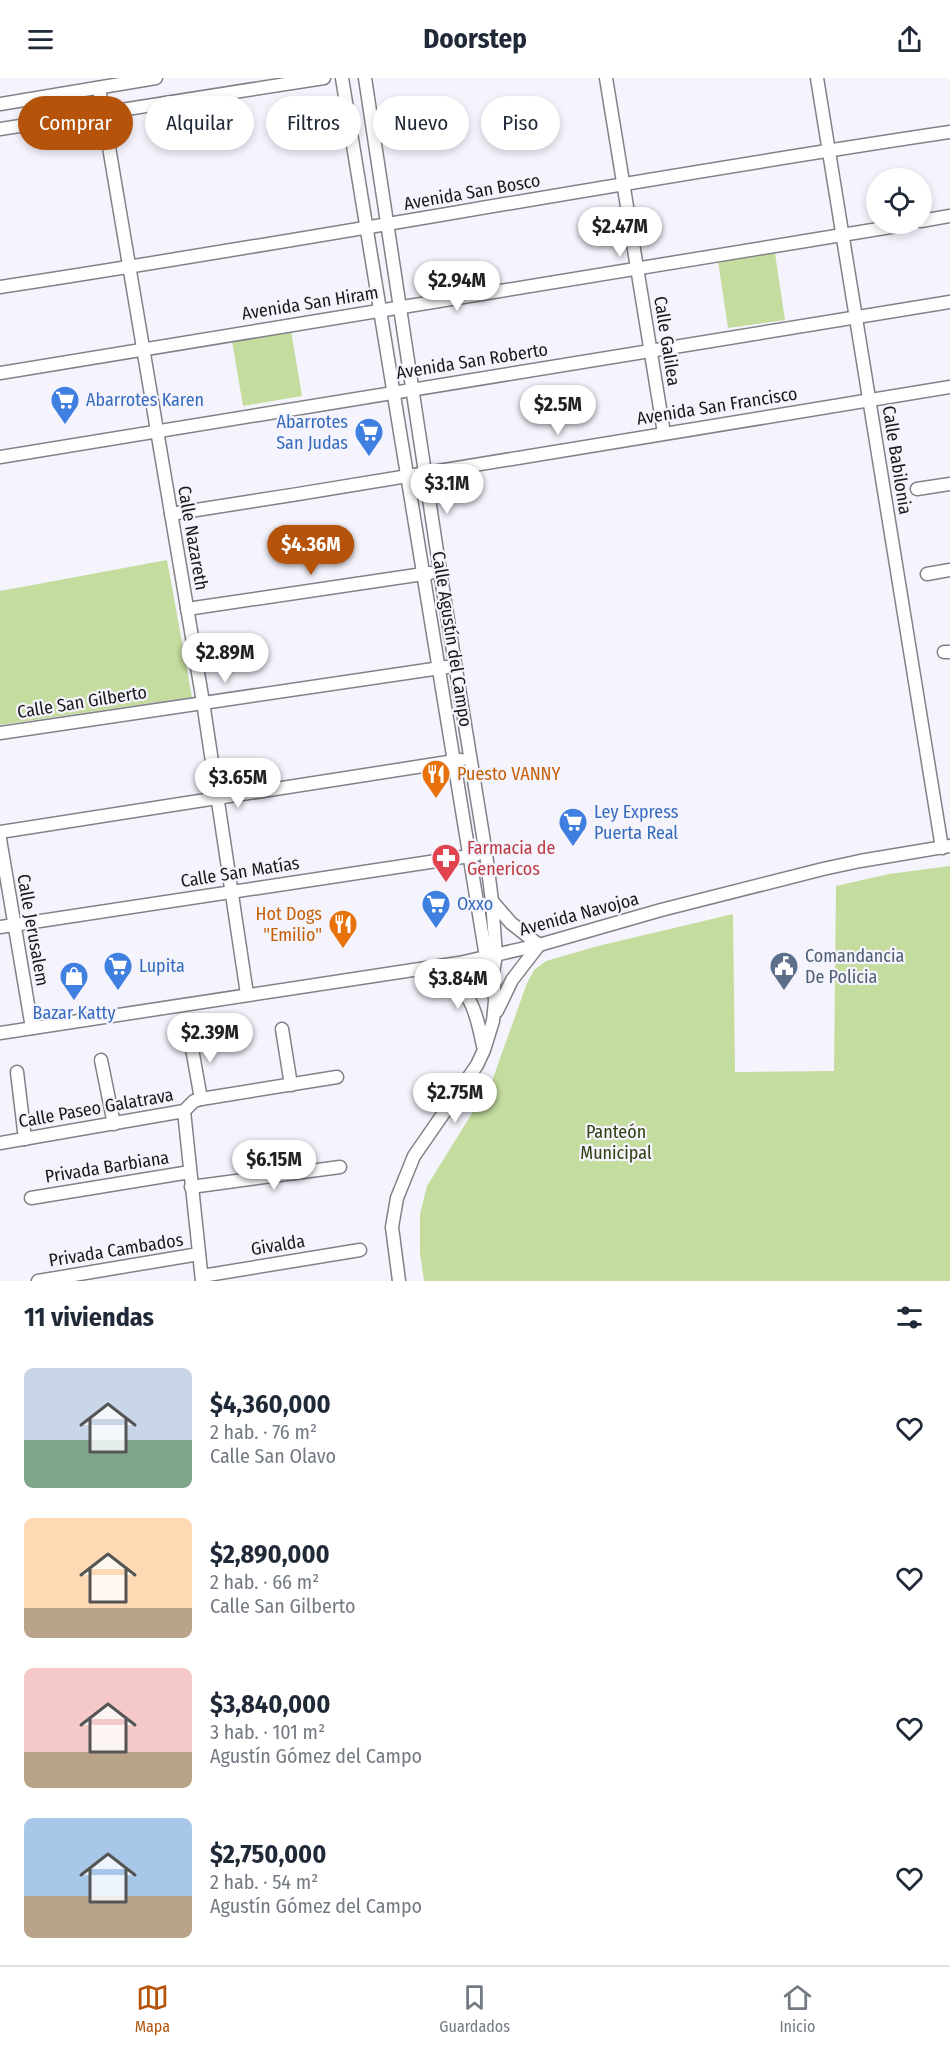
<!DOCTYPE html>
<html lang="es">
<head>
<meta charset="utf-8">
<style>
  :root { --surface:#fff; --page:#f2f2f3; --text:#1f2937; --muted:#747a83; --line:#e0e1e3; --accent:#b45309 }
  body { margin:0; font-family:"Fira Sans Condensed",sans-serif; background:var(--page); color:var(--text); height:100vh; display:flex; flex-direction:column; font-size:22px; white-space:nowrap }
  * { box-sizing:border-box; margin:0 }
  p { font-size:20px; color:var(--muted) }
  .icon { flex:none; width:33px; height:33px; fill:none; stroke:currentColor; stroke-width:2; stroke-linecap:round; stroke-linejoin:round }
  .map { position:relative; height:1203px; overflow:hidden }
  .details { display:flex; flex-direction:column; background:var(--surface); flex:1 }
  .details>* { flex:none }
  .top-card { position:absolute; left:18px; top:18px; width:600px; height:54px; display:flex; gap:12px }
  .controls { position:absolute; left:866px; top:90px; display:grid; gap:12px }
  .controls a { display:grid; place-items:center; width:66px; height:66px; border-radius:50%; background:var(--surface); box-shadow:0 3px 9px #0003; font-size:30px }
  .price { position:absolute; translate:-50% -51px; padding:0 14px; border-radius:21px; background:#fff; color:#222; font-size:20px; line-height:39px; filter:drop-shadow(0 2px 3px #0008) }
  .price::after { content:''; position:absolute; left:50%; top:36px; width:18px; height:14px; margin-left:-9px; background:inherit; clip-path:polygon(0 0,100% 0,50% 100%) }
  .price.current { background:var(--accent); color:#fff }
  ul { padding:0; list-style:none }
  li { display:flex; align-items:center; gap:18px; height:150px; padding:0 24px }
  li span { display:grid; place-items:center; flex:none; width:168px; height:120px; border-radius:9px; color:#555 }
  li>.icon { margin-inline-start:auto }
  span .icon { width:72px; height:72px; fill:#fffc; stroke-width:1 }
  li b { font-size:26px }
  h2 { display:flex; justify-content:space-between; align-items:center; height:72px; padding:0 24px; font-size:26px }
  .tag { padding:0 21px; border-radius:27px; background:var(--surface); box-shadow:0 3px 9px #0003; font-size:21px; line-height:54px }
  .tag.current { background:var(--accent); color:#fff }
  header { display:flex; justify-content:space-between; align-items:center; height:78px; padding:0 24px; background:var(--surface); font-size:27px; font-weight:700 }
  .dock { display:flex; justify-content:space-around; align-items:center; height:84px; border-top:2px solid var(--line); background:var(--surface); font-size:16px; color:var(--muted) }
  .dock a { display:grid; justify-items:center; gap:3px }
  .dock .current { color:var(--accent) }
  .map>svg:first-child { display:block }
  .green { fill:#c4dc9e }
  .lines { fill:none; stroke-linecap:round; stroke-linejoin:round }
  .minor-casing { stroke:#818188; stroke-width:15 }
  .minor { stroke:#fff; stroke-width:12 }
  .labels { text-anchor:middle; stroke-width:4.5; stroke-linejoin:round; paint-order:stroke }
  .street-label { font-size:18px; fill:#19191b; stroke:#f5f4fd }
  .shop-label { font-size:18px; fill:#366cbe; stroke:#f5f4fd; text-anchor:start }
  .food-label { font-size:18px; fill:#c56008; stroke:#f5f4fd; text-anchor:start }
  .health-label { font-size:18px; fill:#be3a42; stroke:#f5f4fd; text-anchor:start }
  .service-label { font-size:18px; fill:#4e5e75; stroke:#f5f4fd; text-anchor:start }
  .park-label { font-size:18px; fill:#314010; stroke:#f5f4fd }
</style>
</head>
<body>
<header><svg class="icon" aria-label="menu" viewBox="0 0 24 24"><path d="M4 6h16M4 12h16M4 18h16"/></svg>Doorstep<svg class="icon" aria-label="share" viewBox="0 0 24 24"><path d="M12 15V3M7 8l5-5 5 5M5 13v7h14v-7"/></svg></header>
<div class="map">
<svg width="950" height="1203" viewBox="0 0 950 1203">
  <rect width="100%" height="100%" fill="#f5f4fd"/>
  <!-- green -->
  <g class="green">
    <path d="M775 175 785 242 728 250 718 183Z"/>
    <path d="M291 253 302 318 243 328 232 263Z"/>
    <path d="M167 482 192 619 0 647V513Z"/>
    <path d="M950 788V1203H424L420 1175V1136L427 1108 492 1003 527 905 534 892 546 883 598 868 733 836 735 994 834 993 836 808 889 796Z"/>
  </g>
  <g class="lines">
    <!-- minor casing -->
    <g class="minor-casing">
      <g id="minor">
        <path d="M342 0 486 879 489 886"/>
        <path d="M365 0 440 493 486 776 492 823 496 877 493 895 495 923 493 943 484 972 477 987 414 1078 397 1120 392 1149 399 1203"/>
        <path d="M606 0 664 355"/>
        <path d="M817 0 942 770"/>
        <path d="M99 10 203 624 247 916"/>
        <path d="M0 26 156 0"/>
        <path d="M0 51 324 0"/>
        <path d="M921 143 950 138"/>
        <path d="M0 209C317 161 633 101 950 54"/>
        <path d="M0 295 909 146"/>
        <path d="M0 379 950 224"/>
        <path d="M917 411 950 406"/>
        <path d="M171 436C431 396 690 350 950 309"/>
        <path d="M927 496 950 492"/>
        <path d="M187 531 430 495"/>
        <path d="M944 574H950"/>
        <path d="M0 655 447 589"/>
        <path d="M0 754 461 682"/>
        <path d="M0 761 32 950"/>
        <path d="M492 823 511 845 539 867 512 902 497 933"/>
        <path d="M0 849 476 777"/>
        <path d="M434 889C470 912 475 927 483 968"/>
        <path d="M282 951 291 1007"/>
        <path d="M0 955 459 885 539 867 661 832 823 791 860 783 950 768"/>
        <path d="M191 965 201 1021"/>
        <path d="M101 982 114 1046"/>
        <path d="M17 994 25 1061"/>
        <path d="M184 1033 202 1203"/>
        <path d="M0 1065 184 1033 194 1023 201 1021 337 999"/>
        <path d="M191 1109 340 1089"/>
        <path d="M31 1120 190 1094"/>
        <path d="M202 1198 360 1172"/>
        <path d="M38 1203 199 1176"/>
      </g>
    </g>
    <!-- minor -->
    <use href="#minor" class="minor"/>
  </g>
  <!-- icons -->
  <defs>
    <g id="supermarket-pin" transform="scale(1.5)"><path d="M0 17L-7.5 6A9.5 9.5 0 1 1 7.5 6Z" fill="#3f7fe0" stroke="#f5f4fd"/><path d="M-6-5.5h2.5l.6 2H6L4.5 2H-2.5L-4.4-4H-6ZM-1.5 3.2a1.3 1.3 0 1 0 .1 0ZM3 3.2a1.3 1.3 0 1 0 .1 0Z" fill="#fff"/></g>
    <g id="restaurant-pin" transform="scale(1.5)"><path d="M0 17L-7.5 6A9.5 9.5 0 1 1 7.5 6Z" fill="#e8710a" stroke="#f5f4fd"/><path d="M-5-6h1v4h1v-4h1v4h1v-4h1v5L-1.5 .5V6h-2V.5L-5-1ZM5-6V6H3V1.5H1.5Q1.5-4 5-6Z" fill="#fff"/></g>
    <g id="pharmacy-pin" transform="scale(1.5)"><path d="M0 17L-7.5 6A9.5 9.5 0 1 1 7.5 6Z" fill="#e0444e" stroke="#f5f4fd"/><path d="M-2-6h4v4h4v4h-4v4h-4v-4h-4v-4h4Z" fill="#fff"/></g>
    <g id="civic-pin" transform="scale(1.5)"><path d="M0 17L-7.5 6A9.5 9.5 0 1 1 7.5 6Z" fill="#5c6f8a" stroke="#f5f4fd"/><path d="M-.6-6.5H3V-4.5H.6V-3L4-1V1h2V6H-6V1h2V-1L-.6-3ZM-1.2 2.5V6h2.4V2.5Z" fill="#fff"/></g>
    <g id="shop-pin" transform="scale(1.5)"><path d="M0 17L-7.5 6A9.5 9.5 0 1 1 7.5 6Z" fill="#3f7fe0" stroke="#f5f4fd"/><path d="M-5-2.5h2.3a2.7 3.5 0 0 1 5.4 0H5L5.5 6h-11ZM-1.5-2.5h3a1.5 2.3 0 0 0-3 0Z" fill="#fff"/></g>
  </defs>
  <g fill-rule="evenodd">
    <use href="#supermarket-pin" x="65" y="322"/>
    <use href="#supermarket-pin" x="369" y="354"/>
    <use href="#restaurant-pin" x="436" y="696"/>
    <use href="#supermarket-pin" x="573" y="744"/>
    <use href="#pharmacy-pin" x="446" y="780"/>
    <use href="#supermarket-pin" x="436" y="826"/>
    <use href="#restaurant-pin" x="343" y="846"/>
    <use href="#supermarket-pin" x="118" y="888"/>
    <use href="#civic-pin" x="784" y="888"/>
    <use href="#shop-pin" x="74" y="898"/>
  </g>
  <g class="labels">
    <!-- street labels -->
    <g class="street-label">
      <text transform="translate(472 114) rotate(-10)" y="6">Avenida San Bosco</text>
      <text transform="translate(310 225) rotate(-9)" y="6">Avenida San Hiram</text>
      <text transform="translate(667 263) rotate(81)" y="6">Calle Galilea</text>
      <text transform="translate(472 283) rotate(-9)" y="6">Avenida San Roberto</text>
      <text transform="translate(717 328) rotate(-9)" y="6">Avenida San Francisco</text>
      <text transform="translate(897 382) rotate(81)" y="6">Calle Babilonia</text>
      <text transform="translate(193 460) rotate(80)" y="6">Calle Nazareth</text>
      <text transform="translate(452 561) rotate(81)" y="6">Calle Agustín del Campo</text>
      <text transform="translate(82 624) rotate(-9)" y="6">Calle San Gilberto</text>
      <text transform="translate(240 794) rotate(-9)" y="6">Calle San Matías</text>
      <text transform="translate(579 836) rotate(-15)" y="6">Avenida Navojoa</text>
      <text transform="translate(33 852) rotate(80)" y="6">Calle Jerusalem</text>
      <text transform="translate(96 1030) rotate(-10)" y="6">Calle Paseo Galatrava</text>
      <text transform="translate(107 1089) rotate(-9)" y="6">Privada Barbiana</text>
      <text transform="translate(278 1167) rotate(-9)" y="6">Givalda</text>
      <text transform="translate(116 1172) rotate(-9)" y="6">Privada Cambados</text>
    </g>
    <!-- shop labels -->
    <g class="shop-label">
      <text x="86" y="328">Abarrotes Karen</text>
      <text x="348" y="350" text-anchor="end">Abarrotes<tspan x="348" dy="21">San Judas</tspan></text>
      <text x="594" y="740">Ley Express<tspan x="594" dy="21">Puerta Real</tspan></text>
      <text x="457" y="832">Oxxo</text>
      <text x="139" y="894">Lupita</text>
      <text x="74" y="941" text-anchor="middle">Bazar Katty</text>
    </g>
    <!-- food labels -->
    <g class="food-label">
      <text x="457" y="702">Puesto VANNY</text>
      <text x="322" y="842" text-anchor="end">Hot Dogs<tspan x="322" dy="21">"Emilio"</tspan></text>
    </g>
    <!-- health labels -->
    <g class="health-label">
      <text x="467" y="776">Farmacia de<tspan x="467" dy="21">Genericos</tspan></text>
    </g>
    <!-- service labels -->
    <g class="service-label">
      <text x="805" y="884">Comandancia<tspan x="805" dy="21">De Policia</tspan></text>
    </g>
    <!-- park labels -->
    <g class="park-label">
      <text x="616" y="1060">Panteón<tspan x="616" dy="21">Municipal</tspan></text>
    </g>
  </g>
</svg>
<div class="controls">
<a><svg class="icon" aria-label="locate" viewBox="0 0 24 24"><circle cx="12" cy="12" r="6"/><path d="M12 2v4M12 18v4M2 12h4M18 12h4"/></svg></a>
</div>
<b class="price" style="left:620px;top:180px">$2.47M</b>
<b class="price" style="left:457px;top:234px">$2.94M</b>
<b class="price" style="left:558px;top:358px">$2.5M</b>
<b class="price" style="left:447px;top:437px">$3.1M</b>
<b class="price current" style="left:311px;top:498px">$4.36M</b>
<b class="price" style="left:225px;top:606px">$2.89M</b>
<b class="price" style="left:238px;top:731px">$3.65M</b>
<b class="price" style="left:458px;top:932px">$3.84M</b>
<b class="price" style="left:210px;top:986px">$2.39M</b>
<b class="price" style="left:455px;top:1046px">$2.75M</b>
<b class="price" style="left:274px;top:1113px">$6.15M</b>
<div class="top-card">
<a class="tag current">Comprar</a>
<a class="tag">Alquilar</a>
<a class="tag">Filtros</a>
<a class="tag">Nuevo</a>
<a class="tag">Piso</a>
</div>
</div>
<section class="details">
<h2>11 viviendas<svg class="icon" aria-label="filters" viewBox="0 0 24 24"><path d="M4 7h16M4 17h16"/><circle cx="9" cy="7" r="2"/><circle cx="15" cy="17" r="2"/></svg></h2>
<ul>
<li><span style="background:linear-gradient(#c9d6e8 60%,#7fa58c 0)"><svg class="icon" aria-label="home" viewBox="0 0 24 24"><path d="M3 11l9-7 9 7M6 9v11h12V9"/></svg></span><div><b>$4,360,000</b><p>2 hab. · 76 m²</p><p>Calle San Olavo</p></div><svg class="icon" aria-label="heart" viewBox="0 0 24 24"><path d="M12 20l-8-8c-3-5 5-10 8-4 3-6 11-1 8 4z"/></svg></li>
<li><span style="background:linear-gradient(#ffd9b3 75%,#b9a48a 0)"><svg class="icon" aria-label="home" viewBox="0 0 24 24"><path d="M3 11l9-7 9 7M6 9v11h12V9"/></svg></span><div><b>$2,890,000</b><p>2 hab. · 66 m²</p><p>Calle San Gilberto</p></div><svg class="icon" aria-label="heart" viewBox="0 0 24 24"><path d="M12 20l-8-8c-3-5 5-10 8-4 3-6 11-1 8 4z"/></svg></li>
<li><span style="background:linear-gradient(#f6c9c9 70%,#b9a48a 0)"><svg class="icon" aria-label="home" viewBox="0 0 24 24"><path d="M3 11l9-7 9 7M6 9v11h12V9"/></svg></span><div><b>$3,840,000</b><p>3 hab. · 101 m²</p><p>Agustín Gómez del Campo</p></div><svg class="icon" aria-label="heart" viewBox="0 0 24 24"><path d="M12 20l-8-8c-3-5 5-10 8-4 3-6 11-1 8 4z"/></svg></li>
<li><span style="background:linear-gradient(#a9c7e8 65%,#b9a48a 0)"><svg class="icon" aria-label="home" viewBox="0 0 24 24"><path d="M3 11l9-7 9 7M6 9v11h12V9"/></svg></span><div><b>$2,750,000</b><p>2 hab. · 54 m²</p><p>Agustín Gómez del Campo</p></div><svg class="icon" aria-label="heart" viewBox="0 0 24 24"><path d="M12 20l-8-8c-3-5 5-10 8-4 3-6 11-1 8 4z"/></svg></li>
</ul>
</section>
<nav class="dock">
<a class="current"><svg class="icon" aria-label="map" viewBox="0 0 24 24"><path d="M3 6l6-2 6 2 6-2v14l-6 2-6-2-6 2zM9 4v14M15 6v14"/></svg>Mapa</a>
<a><svg class="icon" aria-label="saved" viewBox="0 0 24 24"><path d="M7 4h10v16l-5-4-5 4z"/></svg>Guardados</a>
<a><svg class="icon" aria-label="home" viewBox="0 0 24 24"><path d="M3 11l9-7 9 7M6 9v11h12V9"/></svg>Inicio</a>
</nav>
</body>
</html>
